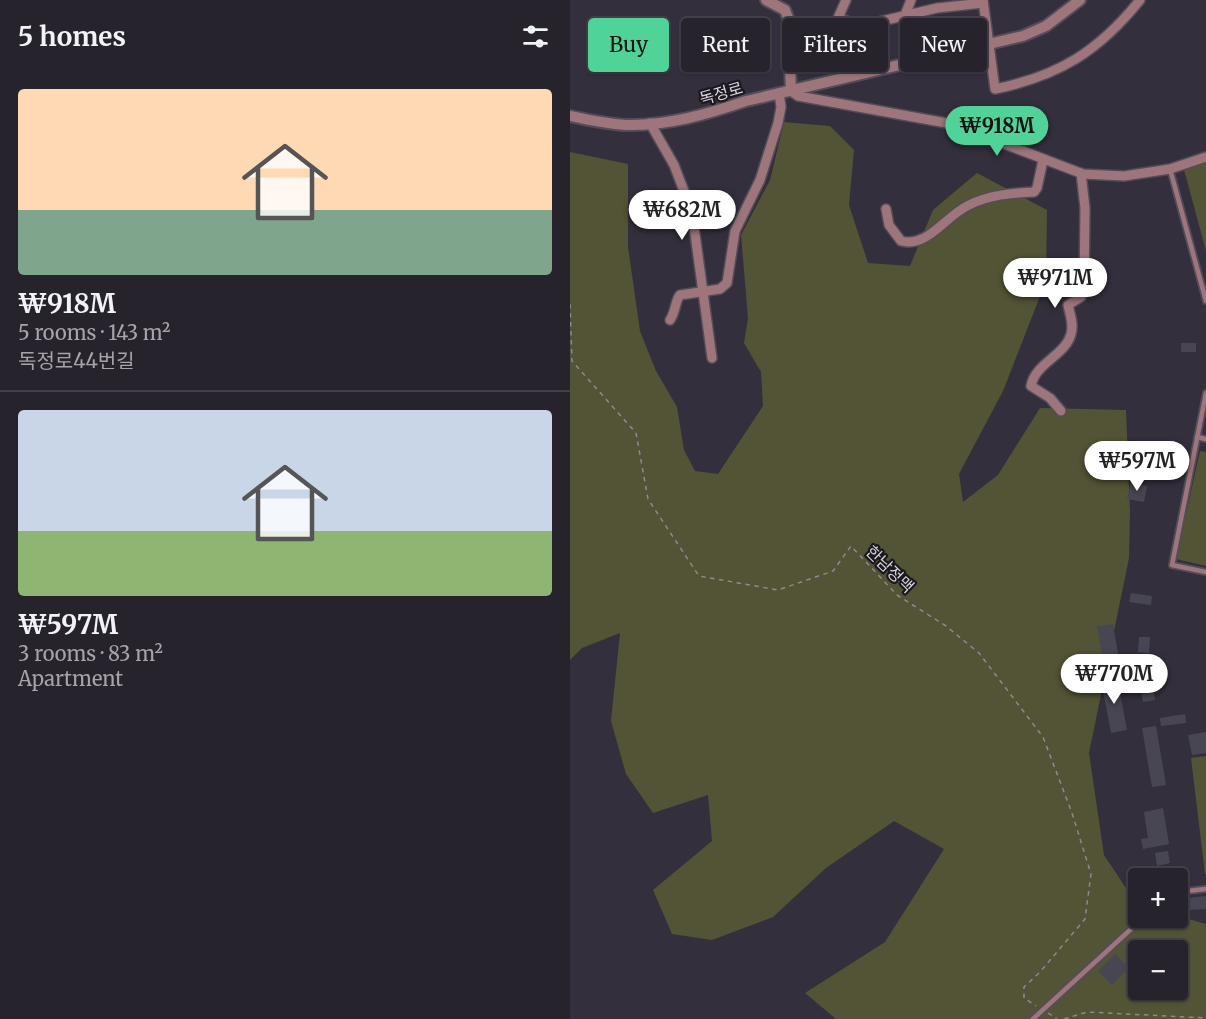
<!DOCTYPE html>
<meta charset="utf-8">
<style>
:root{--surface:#27232d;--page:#2f2b35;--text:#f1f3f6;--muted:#a4a4aa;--line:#434049;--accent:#4fd398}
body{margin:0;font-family:Merriweather,"Noto Sans KR",serif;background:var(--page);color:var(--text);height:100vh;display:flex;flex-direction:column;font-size:22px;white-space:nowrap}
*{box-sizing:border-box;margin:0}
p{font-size:20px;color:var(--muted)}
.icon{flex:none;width:33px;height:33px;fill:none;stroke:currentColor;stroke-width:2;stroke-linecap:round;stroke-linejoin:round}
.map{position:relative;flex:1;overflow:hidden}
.drawer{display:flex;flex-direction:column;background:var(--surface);width:570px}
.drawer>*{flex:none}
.banner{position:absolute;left:18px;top:18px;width:528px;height:54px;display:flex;gap:12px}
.fabs{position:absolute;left:558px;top:868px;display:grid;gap:12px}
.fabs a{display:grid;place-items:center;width:60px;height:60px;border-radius:6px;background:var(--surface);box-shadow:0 2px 4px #0004,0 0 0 2px var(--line);font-size:30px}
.price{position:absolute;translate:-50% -51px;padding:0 14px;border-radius:21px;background:#fff;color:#222;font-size:20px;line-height:39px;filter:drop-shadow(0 2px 3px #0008)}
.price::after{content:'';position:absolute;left:50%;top:36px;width:18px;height:14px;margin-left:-9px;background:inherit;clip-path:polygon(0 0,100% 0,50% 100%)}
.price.active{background:var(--accent);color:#111}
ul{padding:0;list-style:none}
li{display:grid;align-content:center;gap:12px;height:318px;padding:0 18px}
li+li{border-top:2px solid var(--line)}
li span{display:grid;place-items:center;height:186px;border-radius:6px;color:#555}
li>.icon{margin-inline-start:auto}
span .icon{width:108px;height:108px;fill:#fffc;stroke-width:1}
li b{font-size:26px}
h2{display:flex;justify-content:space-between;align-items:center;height:72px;padding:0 18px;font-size:26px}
.pill{padding:0 21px;border-radius:6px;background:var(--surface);box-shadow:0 2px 4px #0004,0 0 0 2px var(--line);font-size:21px;line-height:54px}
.pill.active{background:var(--accent);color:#111}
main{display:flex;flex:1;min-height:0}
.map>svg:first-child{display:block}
</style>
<main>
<section class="drawer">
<h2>5 homes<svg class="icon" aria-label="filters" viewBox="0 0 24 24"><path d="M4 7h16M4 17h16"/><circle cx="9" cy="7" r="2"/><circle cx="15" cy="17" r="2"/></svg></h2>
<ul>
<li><span style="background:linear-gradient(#ffd9b3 65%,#7fa58c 0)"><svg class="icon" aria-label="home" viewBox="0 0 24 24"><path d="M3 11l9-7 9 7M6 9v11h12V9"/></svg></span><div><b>₩918M</b><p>5 rooms · 143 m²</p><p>독정로44번길</p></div></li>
<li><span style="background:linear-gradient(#c9d6e8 65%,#8fb573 0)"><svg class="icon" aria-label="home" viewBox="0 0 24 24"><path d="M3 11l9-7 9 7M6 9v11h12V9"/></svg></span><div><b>₩597M</b><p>3 rooms · 83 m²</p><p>Apartment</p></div></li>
</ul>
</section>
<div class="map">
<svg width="636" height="1019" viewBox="0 0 636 1019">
<rect width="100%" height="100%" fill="#342f3c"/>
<!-- green -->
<g fill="#535435" fill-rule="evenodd">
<path d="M214,122l46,4 24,24 -5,55 19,58 42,3 23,-56 44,-37 70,37 -1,71 -43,110 -44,83 4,28 35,-27 42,-67 86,2 4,102 -1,46 -40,195 15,102 34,51v12h40v-2l28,8v95h-370l-31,-26 80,-51 59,-93 -50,-28 -68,47 -53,49 -61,23 -40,-6 -19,-44 59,-49 -4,-46 -55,18 -27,-39 -15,-53 9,-88 -38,15 -12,12v-508l58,12v83l12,84 16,40 21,36 7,43 11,21 23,3 45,-68 -2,-34 -17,-29 4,-25 -7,-83 29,-55zM568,951h40v39h-40z"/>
<path d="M636,154v97l-23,-85z"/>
<path d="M630,451l6,1v114l-30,-7z"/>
<path d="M636,756v118h-1l-14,-116z"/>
</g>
<!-- building -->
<g fill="#494654">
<rect x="611" y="343" width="15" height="9"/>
<path d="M561,482l16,4 -3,16 -17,-3z"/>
<path d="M561,593l21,3 -1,9 -22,-3z"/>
<path d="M543,624l6,35 -16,3 -6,-36z"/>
<path d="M569,637h11l-1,16 -11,-1z"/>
<path d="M547,677l10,53 -16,3 -10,-53z"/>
<path d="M582,678l3,22 -12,2 -4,-22z"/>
<path d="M615,714l1,9 -25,3 -1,-8z"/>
<path d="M586,726l10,59 -14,2 -10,-59z"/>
<path d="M636,732v21l-14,2 -4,-20z"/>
<path d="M593,808l6,36 -26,5 -2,-10 7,-1 -4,-26z"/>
<path d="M598,851l2,12 -13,3 -2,-13z"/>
<path d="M587,867l2,12h-7l-1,-11z"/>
<path d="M636,896v13l-16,1 -2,-12z"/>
<path d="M545,954l14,14 -17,17 -14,-14z"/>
</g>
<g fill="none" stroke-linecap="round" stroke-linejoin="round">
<!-- service casing -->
<g stroke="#524d59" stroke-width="8">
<g id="service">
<path d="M600,169l36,132"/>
<path d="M636,393l-34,172 34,7"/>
<path d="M627,437l9,2"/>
<path d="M608,892l28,-3"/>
<path d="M463,1019l110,-101"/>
</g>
</g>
<!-- minor casing -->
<g stroke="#524d59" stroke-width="12">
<g id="minor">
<path d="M276,0l-8,18 23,8 76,-18 46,-5"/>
<path d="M413,0l12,89c64,-13 104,-38 145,-89"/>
<path d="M335,15l6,-15"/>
<path d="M221,91l7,5 154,28 131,50 41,2 46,-7 36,-12"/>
<path d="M80,123l24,42 18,47 20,146"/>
<path d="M316,209l3,16 12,16c27,7 44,-25 68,-36 20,-10 42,-12 65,-13l3,-4 6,-28"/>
<path d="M100,320c6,-9 5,-19 10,-25l40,-6 7,-6 8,-52 25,-51 18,-57 3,-16 -2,-14"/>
<path d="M491,411l-11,-13 -19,-12c4,-23 35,-31 40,-52 3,-10 -1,-19 -3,-29l13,-8 3,-8 1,-81 -4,-35"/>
</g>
</g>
<!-- tertiary casing -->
<g stroke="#524d59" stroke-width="14">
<g id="tertiary">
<path d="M196,0l19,10 3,8 3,73"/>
<path d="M0,116c18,4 38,8 56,9 41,1 82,-11 120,-24l277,-65 23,-10 34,-26"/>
</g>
</g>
<!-- path -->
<g stroke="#8d8994" stroke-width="1.5" stroke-dasharray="4.5 4.5" stroke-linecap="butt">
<path d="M0,304l2,57 64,72 12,66 51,77 79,14 55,-19 18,-25 46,49 49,31 33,27 64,84 29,76 19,61 -6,45 -45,53 -16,15v11l12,8"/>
<path d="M478,1013l9,6"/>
<path d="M494,1019l23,-7 119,6"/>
</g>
<!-- service -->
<use href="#service" stroke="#9f757c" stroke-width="4.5"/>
<!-- minor -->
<use href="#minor" stroke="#9f757c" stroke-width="9"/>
<!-- tertiary -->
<use href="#tertiary" stroke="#9f757c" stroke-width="10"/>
</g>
<g text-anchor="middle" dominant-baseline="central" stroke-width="4.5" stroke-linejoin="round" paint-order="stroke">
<!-- street labels -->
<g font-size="16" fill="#d9d6df" stroke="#1b181e">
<text transform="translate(151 93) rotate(-16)">독정로</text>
<text transform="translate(320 569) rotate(44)">한남정맥</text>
</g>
</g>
</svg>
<div class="fabs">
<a>+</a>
<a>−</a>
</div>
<b class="price active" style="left:427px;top:157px">₩918M</b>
<b class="price" style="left:112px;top:241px">₩682M</b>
<b class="price" style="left:485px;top:309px">₩971M</b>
<b class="price" style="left:567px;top:492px">₩597M</b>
<b class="price" style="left:544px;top:705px">₩770M</b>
<div class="banner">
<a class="pill active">Buy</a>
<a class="pill">Rent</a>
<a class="pill">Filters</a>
<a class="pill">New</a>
</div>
</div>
</main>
